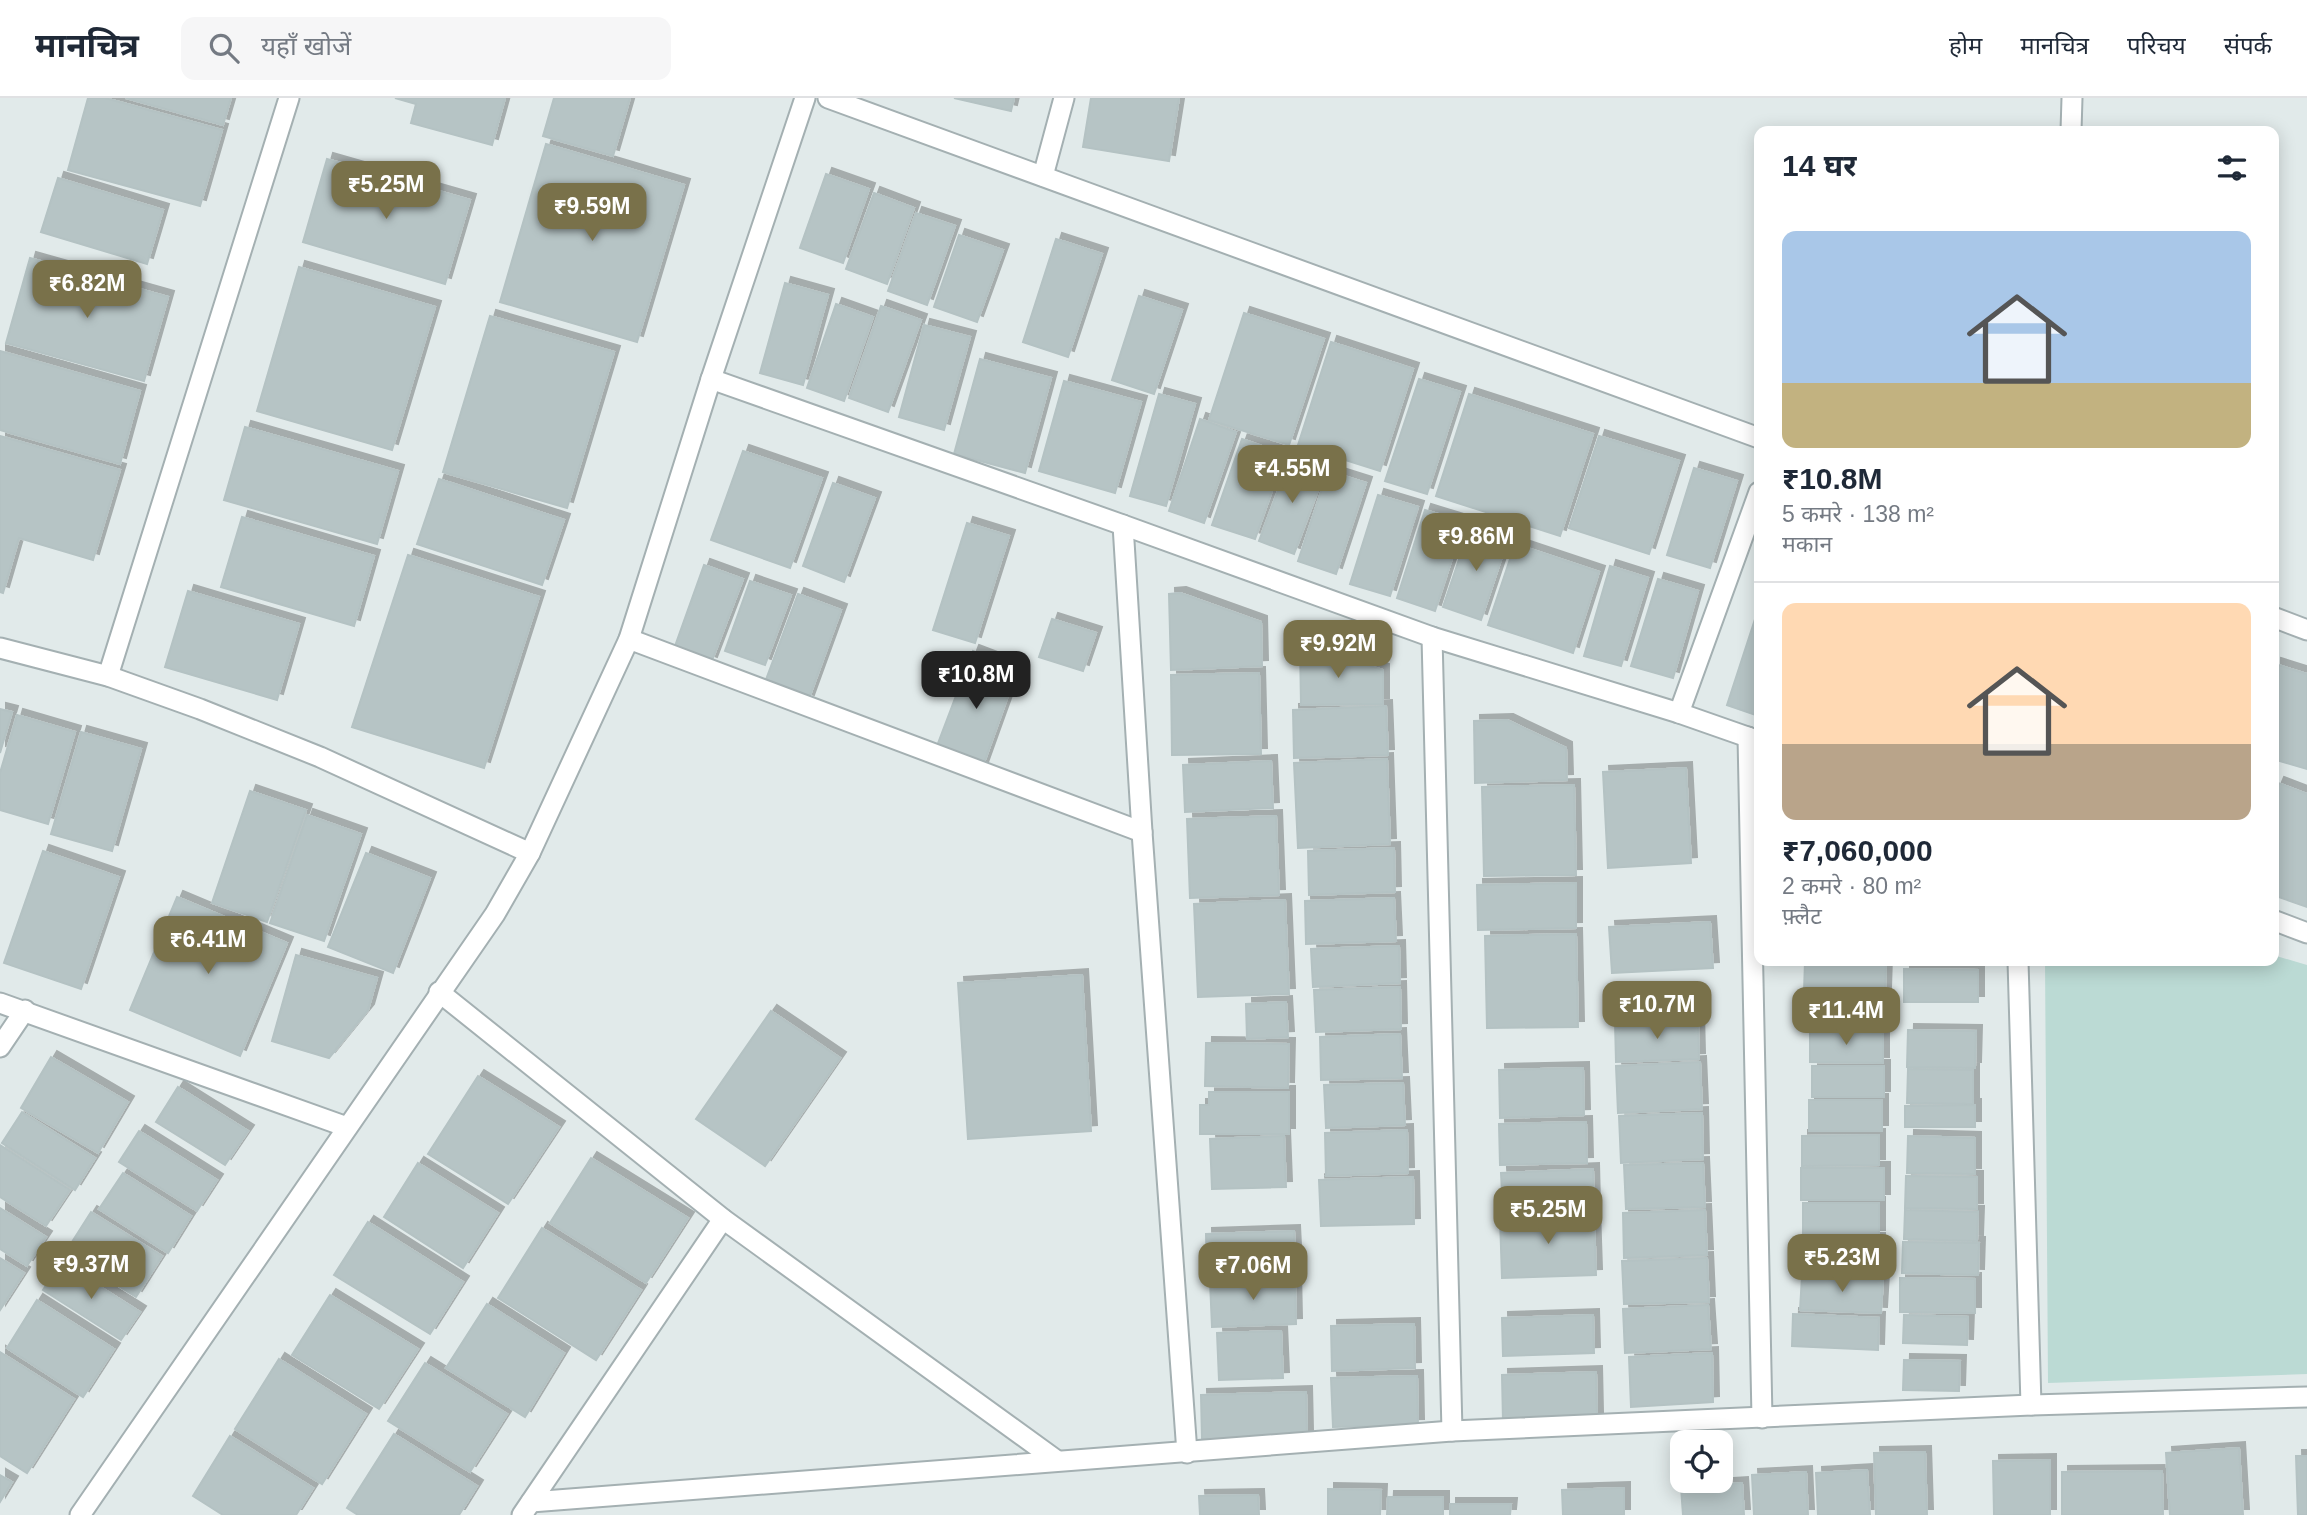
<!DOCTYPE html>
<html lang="hi">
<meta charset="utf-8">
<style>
:root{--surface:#fff;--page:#f6f6f7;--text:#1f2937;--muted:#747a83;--line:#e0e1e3;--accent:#79714a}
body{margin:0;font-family:Arial,"Noto Sans Devanagari",sans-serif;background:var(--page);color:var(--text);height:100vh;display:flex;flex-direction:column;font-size:26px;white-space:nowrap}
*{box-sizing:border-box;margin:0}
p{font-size:23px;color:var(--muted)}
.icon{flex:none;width:38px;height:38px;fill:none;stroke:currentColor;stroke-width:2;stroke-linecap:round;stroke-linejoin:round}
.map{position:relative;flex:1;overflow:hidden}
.panel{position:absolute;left:1754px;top:28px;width:525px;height:840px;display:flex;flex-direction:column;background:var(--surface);border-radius:14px;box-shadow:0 4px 18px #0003}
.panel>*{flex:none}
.fabs{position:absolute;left:1670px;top:1332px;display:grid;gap:14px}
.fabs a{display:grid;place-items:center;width:63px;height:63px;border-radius:14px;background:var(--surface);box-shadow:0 4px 18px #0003;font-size:35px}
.price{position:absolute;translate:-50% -60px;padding:0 16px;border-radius:14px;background:var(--accent);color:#fff;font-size:23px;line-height:46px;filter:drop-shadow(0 2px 4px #0008)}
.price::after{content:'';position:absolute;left:50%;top:42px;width:21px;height:16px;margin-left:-10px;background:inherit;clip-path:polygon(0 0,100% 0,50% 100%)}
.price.active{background:#222;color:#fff}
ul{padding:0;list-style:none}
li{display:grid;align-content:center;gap:14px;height:371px;padding:0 28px}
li+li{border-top:2px solid var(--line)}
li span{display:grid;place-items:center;height:217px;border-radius:14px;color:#555}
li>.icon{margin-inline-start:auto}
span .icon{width:126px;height:126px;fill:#fffc;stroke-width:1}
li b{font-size:30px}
h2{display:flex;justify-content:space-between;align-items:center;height:84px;padding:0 28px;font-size:30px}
header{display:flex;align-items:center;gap:42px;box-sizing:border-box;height:98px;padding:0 35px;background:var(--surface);border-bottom:2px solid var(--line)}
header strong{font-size:33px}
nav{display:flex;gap:38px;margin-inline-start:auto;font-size:24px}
.search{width:490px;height:63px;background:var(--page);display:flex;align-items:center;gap:18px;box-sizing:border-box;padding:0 24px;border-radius:14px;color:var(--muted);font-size:26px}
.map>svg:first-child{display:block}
</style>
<header>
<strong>मानचित्र</strong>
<div class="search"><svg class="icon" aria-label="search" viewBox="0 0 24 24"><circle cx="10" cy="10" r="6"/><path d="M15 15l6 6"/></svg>यहाँ खोजें</div>
<nav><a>होम</a><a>मानचित्र</a><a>परिचय</a><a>संपर्क</a></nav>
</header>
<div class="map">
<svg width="2307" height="1417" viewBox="0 0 2307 1417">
<defs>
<filter id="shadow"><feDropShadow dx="6" dy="-6" stdDeviation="0" flood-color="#0004"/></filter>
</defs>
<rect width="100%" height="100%" fill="#e1eaea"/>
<!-- green -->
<path fill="#bbdad4" d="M2273,857l34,10v409l-259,9 -3,-422h228z"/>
<!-- building -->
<g fill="#b6c4c5" stroke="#b4c2c3" stroke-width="2" filter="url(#shadow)">
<path d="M88,0h17l117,32 -22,76 -132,-36z"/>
<path d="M126,0h105l-8,27z"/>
<path d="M395,0h110l-13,47 -81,-22 5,-19z"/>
<path d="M554,0h76l-17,58 -70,-20z"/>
<path d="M954,0h60l-3,13z"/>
<path d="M1091,0h88l-10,63 -86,-14z"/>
<path d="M546,46l138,41 -47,157 -137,-40z"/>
<path d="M327,61l143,41 -25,84 -142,-42z"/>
<path d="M826,76l43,15 -26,74 -43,-15z"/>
<path d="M58,80l105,32 -16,54 -106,-32z"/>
<path d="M874,95l40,15 -27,76 -41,-15z"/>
<path d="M916,115l39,13 -28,79 -39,-14z"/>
<path d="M959,137l44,15 -26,72 -43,-15z"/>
<path d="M1056,141l46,15 -34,103 -45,-15z"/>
<path d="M30,160l138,39 -24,84 -138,-38z"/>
<path d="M299,169l136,40 -43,143 -135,-39z"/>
<path d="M785,185l43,12 -25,90 -43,-12z"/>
<path d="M1139,198l43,14 -28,84 -42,-14z"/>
<path d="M836,206l37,13 -29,84 -37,-13z"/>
<path d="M881,208l40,14 -33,92 -39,-14z"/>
<path d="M1244,215l80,26 -35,106 -80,-25z"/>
<path d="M490,218l124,36 -47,156 -124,-36z"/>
<path d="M924,227l46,12 -26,93 -45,-13z"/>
<path d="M1331,244l82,27 -33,102 -82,-26z"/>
<path d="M0,253l140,40 -20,73 -120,-34z"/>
<path d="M980,261l71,19 -26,95 -71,-19z"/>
<path d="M1419,281l41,13 -33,102 -42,-13z"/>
<path d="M1064,283l77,21 -26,91 -76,-22z"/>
<path d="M1159,296l36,10 -29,102 -36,-10z"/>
<path d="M1469,296l124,40 -33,102 -124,-40z"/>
<path d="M1200,321l36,13 -32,91 -35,-12z"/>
<path d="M245,329l153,44 -21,73 -153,-44z"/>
<path d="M0,338l120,34 -27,90 -74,-22 -16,55 -3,-1z"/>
<path d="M1599,338l80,25 -30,93 -80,-26z"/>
<path d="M1242,341l43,15 -30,85 -43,-14z"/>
<path d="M743,353l79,27 -32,90 -79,-28z"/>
<path d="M1291,358l35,13 -32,85 -35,-13z"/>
<path d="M1694,370l43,13 -27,87 -43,-13z"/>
<path d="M1328,373l38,12 -30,91 -38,-13z"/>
<path d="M439,381l125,41 -22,65 -125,-41z"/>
<path d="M833,385l42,15 -31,84 -41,-16z"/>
<path d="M1378,397l40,12 -28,89 -40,-12z"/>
<path d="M1425,412l39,12 -29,89 -38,-13z"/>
<path d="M242,419l132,39 -20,70 -133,-39z"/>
<path d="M967,425l42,13 -34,107 -42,-13z"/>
<path d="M1470,429l38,12 -27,81 -38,-13z"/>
<path d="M1515,446l84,28 -26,81 -85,-28z"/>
<path d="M408,457l131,42 -55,171 -132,-41z"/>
<path d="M704,467l39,14 -32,84 -37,-14z"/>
<path d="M1610,468l38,12 -27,88 -37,-10z"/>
<path d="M1658,481l40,12 -25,87 -42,-12z"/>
<path d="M750,483l41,14 -26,70 -40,-14z"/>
<path d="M188,493l111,33 -22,76 -112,-33z"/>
<path d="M1180,495l81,29 1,44 -91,4 -2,-76z"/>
<path d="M798,496l43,16 -33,91 -44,-16z"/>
<path d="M1758,512h1v106l-32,-11z"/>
<path d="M1052,521l44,14 -13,38 -44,-14z"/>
<path d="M1300,547l83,25v34l-82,1z"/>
<path d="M973,553l45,17 -37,103 -47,-17z"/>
<path d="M2275,566l32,10v95l-34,-10z"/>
<path d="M1259,575l2,81 -89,1 -1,-80z"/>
<path d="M1386,608l2,49 -94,3 -1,-48z"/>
<path d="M0,611l12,3 -12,41z"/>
<path d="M17,617l58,17 -27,92 -48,-14v-37z"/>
<path d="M1507,622l59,28 1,32 -92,3 -1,-62z"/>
<path d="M81,634l60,17 -29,102 -61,-17z"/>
<path d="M1387,661l3,85 -92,4 -4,-85z"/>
<path d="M1271,663l2,47 -88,4 -2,-47z"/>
<path d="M1686,670l5,95 -83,5 -5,-96z"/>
<path d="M2278,685l29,11v113l-34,-12v-100z"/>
<path d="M1574,687l2,90 -92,1 -2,-89z"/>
<path d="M250,693l56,19 -39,112 -55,-19z"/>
<path d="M307,717l54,19 -37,107 -54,-18z"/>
<path d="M1276,718l3,79 -89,3 -3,-79z"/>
<path d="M1394,750l1,44 -86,3 -1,-44z"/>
<path d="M43,753l76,26 -38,112 -77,-26z"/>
<path d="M366,755l64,25 -37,95 -65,-26z"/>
<path d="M1576,785v45l-98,2 -1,-45z"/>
<path d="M177,799l110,46 -47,113 -110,-46z"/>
<path d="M1394,800l2,43 -90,3 -1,-43z"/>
<path d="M1285,802l4,94 -91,3 -4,-93z"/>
<path d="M1710,824l3,46 -101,5 -3,-46z"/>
<path d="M1576,836l2,93 -91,1 -2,-92z"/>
<path d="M1399,848l1,37 -87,4 -2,-38z"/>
<path d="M296,857l81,23 -9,32 -39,48 -57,-17z"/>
<path d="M1805,863l81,2 -1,31 -81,-2z"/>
<rect x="1902" y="863" width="78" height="2"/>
<path d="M1904,871l74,1v32h-74z"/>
<path d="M1082,877l9,156 -123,8 -10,-156z"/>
<path d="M1400,889l1,42 -85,3 -2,-42z"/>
<path d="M1804,897l81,1 -1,34 -81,-2z"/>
<path d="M1286,904l2,35 -41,2 -1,-35z"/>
<path d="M771,913l69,47 -75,108 -69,-47z"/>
<path d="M1698,921l1,40 -83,3 -1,-40z"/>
<path d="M1908,932l68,1 -1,37 -68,-1z"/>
<path d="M1810,933l73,1v31l-73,-1z"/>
<path d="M1400,936l2,44 -81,2 -1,-43z"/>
<path d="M1206,945l83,1 -1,44 -83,-2z"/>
<path d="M51,959l77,45 -30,51 -77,-45z"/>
<path d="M1700,964l2,47 -84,4 -2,-47z"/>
<rect x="1812" y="968" width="72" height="31"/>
<path d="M1583,970l1,47 -84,3 -1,-48z"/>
<path d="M1908,971l65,1v34l-66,-1z"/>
<path d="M478,978l81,51 -51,77 -80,-50z"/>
<path d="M1403,985l2,42 -79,3 -2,-43z"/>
<path d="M178,989l70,44 -23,34 -69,-43z"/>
<path d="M1209,994h80v42h-89v-29h9z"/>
<rect x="1809" y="1002" width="73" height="31"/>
<path d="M1975,1007v22h-70v-21z"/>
<path d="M22,1014l73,46 -20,32 -73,-47z"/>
<path d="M1702,1015l1,46 -82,4 -2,-47z"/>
<path d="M1586,1024l1,41 -87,2 -1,-41z"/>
<path d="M1407,1032l1,43 -82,3 -1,-43z"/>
<path d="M139,1033l78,49 -20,31 -78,-49z"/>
<path d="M1879,1037v30l-77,1v-30z"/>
<path d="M1284,1038l2,51 -74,2 -2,-50z"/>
<path d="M1908,1038l67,2v36l-68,-1z"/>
<path d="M0,1047l70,45 -24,36 -46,-29z"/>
<path d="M591,1060l97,60 -42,65 -96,-60z"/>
<path d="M418,1065l80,50 -35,55 -79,-51z"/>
<path d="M1703,1065l2,44 -79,2 -2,-44z"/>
<rect x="1801" y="1070" width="83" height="32"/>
<path d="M1593,1071l1,41 -91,3 -2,-40z"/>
<path d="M123,1075l68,43 -23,37 -69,-44z"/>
<path d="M1906,1078l71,1v32l-72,-1z"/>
<path d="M1413,1079l1,47 -93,2 -2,-46z"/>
<rect x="1803" y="1105" width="76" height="33"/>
<path d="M0,1110l46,29 -19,29 -27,-17z"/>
<path d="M1705,1112l2,45 -83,3 -1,-45z"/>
<path d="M1905,1112l73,2 -1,29 -73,-2z"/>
<path d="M91,1114l71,44 -26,41 -71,-44z"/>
<path d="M1594,1117l2,60 -94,3 -2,-60z"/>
<path d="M368,1124l95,60 -33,52 -96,-59z"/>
<path d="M542,1130l99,62 -45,70 -98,-62z"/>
<path d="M1294,1133l2,42 -89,2 -1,-41z"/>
<rect x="1805" y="1141" width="74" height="36"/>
<path d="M1903,1144l76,1 -1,32 -76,-2z"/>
<path d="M0,1160l24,15 -24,37z"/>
<path d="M1707,1160l2,44 -85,2 -2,-43z"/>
<path d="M61,1164l79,50 -19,28 -78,-50z"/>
<path d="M1802,1178l81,3 -2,34 -81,-3z"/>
<path d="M1295,1180l1,46 -84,3 -2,-46z"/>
<path d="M1900,1180l75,1v34l-75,-1z"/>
<path d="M330,1197l88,54 -39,60 -87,-54z"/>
<path d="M37,1202l77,49 -31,48 -76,-49z"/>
<path d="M487,1206l77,49 -39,64 -79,-49z"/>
<path d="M1708,1207l3,44 -86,4 -2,-44z"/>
<path d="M1793,1216l86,4 -1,32 -86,-4z"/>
<path d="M1593,1217l1,38 -91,3 -1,-38z"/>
<path d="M1904,1217l64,2 -1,28 -64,-2z"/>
<path d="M1414,1226l1,44 -83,3 -1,-45z"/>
<path d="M1281,1233l2,47 -64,2 -2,-47z"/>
<path d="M0,1254l74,47 -47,74 -27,-17z"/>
<path d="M1712,1255l1,49 -82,5 -2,-50z"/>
<path d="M279,1261l87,55 -44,70 -87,-55z"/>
<path d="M1904,1262l56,1 -1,30 -56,-1z"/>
<path d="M425,1265l82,51 -37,58 -82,-51z"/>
<path d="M1596,1274l1,46 -94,3 -1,-46z"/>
<path d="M1417,1278l1,49 -85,2 -2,-49z"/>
<path d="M1306,1294l1,44 -105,3 -1,-44z"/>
<path d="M394,1336l83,52 -18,29h-101l-11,-7z"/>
<path d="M230,1338l83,52 -17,27h-73l-30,-19z"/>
<path d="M2239,1350l4,67h-73l-4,-62z"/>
<path d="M1925,1354l2,63h-51l-2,-62z"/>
<path d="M2296,1358h11v59h-9z"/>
<path d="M2050,1362v55h-56l-1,-54z"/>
<path d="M1867,1372l3,45h-52l-2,-42z"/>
<path d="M2162,1373l1,44h-101v-43z"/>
<path d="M1806,1374l2,43h-54l-2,-40z"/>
<path d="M0,1377l12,7 -12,20z"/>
<path d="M1742,1385l2,32h-61l-2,-28z"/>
<path d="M1624,1390v27h-61l-1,-25z"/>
<path d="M1328,1391l53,1 -1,25h-52z"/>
<path d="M1258,1397l1,20h-59l-1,-19z"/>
<path d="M1388,1399h55v18h-56z"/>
<path d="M1450,1406h61l-1,11h-60z"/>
</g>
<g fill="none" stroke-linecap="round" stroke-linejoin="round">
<!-- service casing -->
<g stroke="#a4b0b2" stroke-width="23">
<path id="service" d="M1043,78l21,-78"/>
</g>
<!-- minor casing -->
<g stroke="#a4b0b2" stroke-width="23">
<g id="minor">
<path d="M828,0l931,340"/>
<path d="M2071,33l1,-33"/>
<path d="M711,281l412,146 309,112 247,76 80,28"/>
<path d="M1123,427l19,307 45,621"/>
<path d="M2273,519l34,13"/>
<path d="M1432,539l20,794"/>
<path d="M629,541l513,193"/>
<path d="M0,550l108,28 92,33 120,48 210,96"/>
<path d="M108,578l181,-578"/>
<path d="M1679,615l80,-221"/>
<path d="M1748,639l14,681"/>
<path d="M2273,822l34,13"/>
<path d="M2018,863l13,444"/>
<path d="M439,894l284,227 333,241"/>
<path d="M0,905l347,124"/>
<path d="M0,949l25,-37"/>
<path d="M531,1404l921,-71 579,-26 276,-8"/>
<path d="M80,1417l415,-601 35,-61 99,-214 82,-260 94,-281"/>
<path d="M522,1417l201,-296"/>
</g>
</g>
<!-- service -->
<use href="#service" stroke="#fff" stroke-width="19"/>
<!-- minor -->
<use href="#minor" stroke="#fff" stroke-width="19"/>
</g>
</svg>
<div class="fabs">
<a><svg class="icon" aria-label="locate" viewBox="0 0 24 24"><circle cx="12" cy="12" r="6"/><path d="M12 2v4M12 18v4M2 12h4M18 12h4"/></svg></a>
</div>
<b class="price" style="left:386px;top:123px">₹5.25M</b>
<b class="price" style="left:592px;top:145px">₹9.59M</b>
<b class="price" style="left:87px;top:222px">₹6.82M</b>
<b class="price" style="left:1292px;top:407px">₹4.55M</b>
<b class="price" style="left:1476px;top:475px">₹9.86M</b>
<b class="price" style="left:1338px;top:582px">₹9.92M</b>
<b class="price active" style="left:976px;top:613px">₹10.8M</b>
<b class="price" style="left:208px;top:878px">₹6.41M</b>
<b class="price" style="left:1657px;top:943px">₹10.7M</b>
<b class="price" style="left:1846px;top:949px">₹11.4M</b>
<b class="price" style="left:1548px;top:1148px">₹5.25M</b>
<b class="price" style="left:1842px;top:1196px">₹5.23M</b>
<b class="price" style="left:91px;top:1203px">₹9.37M</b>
<b class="price" style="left:1253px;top:1204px">₹7.06M</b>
<section class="panel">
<h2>14 घर<svg class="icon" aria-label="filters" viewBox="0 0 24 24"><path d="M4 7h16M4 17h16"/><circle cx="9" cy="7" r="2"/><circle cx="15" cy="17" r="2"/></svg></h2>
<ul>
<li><span style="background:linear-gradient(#a9c7e8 70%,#c2b280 0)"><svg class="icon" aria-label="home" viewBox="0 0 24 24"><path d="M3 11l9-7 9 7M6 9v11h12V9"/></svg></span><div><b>₹10.8M</b><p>5 कमरे · 138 m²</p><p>मकान</p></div></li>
<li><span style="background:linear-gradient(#ffd9b3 65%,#b9a48a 0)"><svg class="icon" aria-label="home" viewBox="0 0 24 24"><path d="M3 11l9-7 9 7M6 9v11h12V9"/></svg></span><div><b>₹7,060,000</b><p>2 कमरे · 80 m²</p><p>फ़्लैट</p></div></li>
</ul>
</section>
</div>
